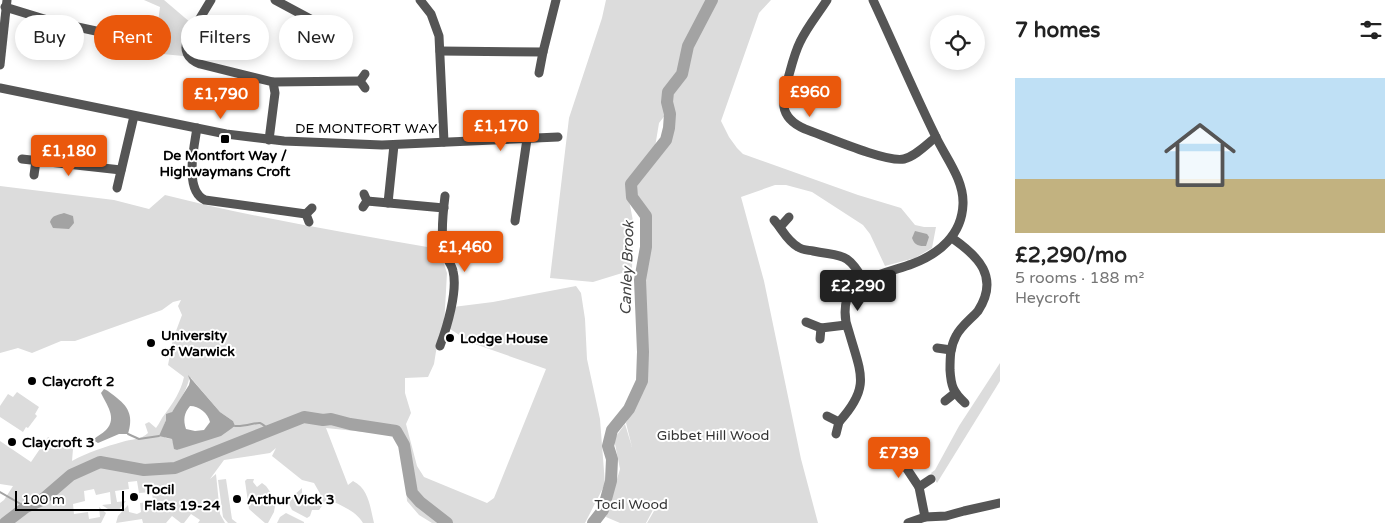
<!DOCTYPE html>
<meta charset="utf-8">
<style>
:root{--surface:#fff;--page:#f6f6f6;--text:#222;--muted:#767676;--accent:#ea580c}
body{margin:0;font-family:"Varela Round",sans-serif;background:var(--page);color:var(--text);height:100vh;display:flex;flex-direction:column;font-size:19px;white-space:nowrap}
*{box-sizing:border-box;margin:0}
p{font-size:16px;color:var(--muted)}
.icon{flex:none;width:28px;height:28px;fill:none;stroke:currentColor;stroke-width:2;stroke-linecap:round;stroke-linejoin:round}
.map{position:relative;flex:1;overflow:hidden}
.side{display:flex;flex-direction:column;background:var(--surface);width:400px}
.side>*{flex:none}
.banner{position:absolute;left:15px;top:15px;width:475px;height:45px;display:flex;gap:10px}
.tools{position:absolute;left:930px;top:15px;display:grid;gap:10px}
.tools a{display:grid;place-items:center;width:55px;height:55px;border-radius:50%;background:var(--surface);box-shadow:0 2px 12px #0003;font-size:25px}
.scale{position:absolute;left:15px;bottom:12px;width:109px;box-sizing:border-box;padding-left:5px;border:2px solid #000;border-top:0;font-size:14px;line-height:18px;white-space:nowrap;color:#000;-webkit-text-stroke:4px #fff;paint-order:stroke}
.price{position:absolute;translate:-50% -42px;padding:0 11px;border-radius:5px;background:var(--accent);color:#fff;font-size:16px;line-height:32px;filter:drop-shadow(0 1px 2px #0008)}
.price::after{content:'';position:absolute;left:50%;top:30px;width:15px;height:11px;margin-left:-8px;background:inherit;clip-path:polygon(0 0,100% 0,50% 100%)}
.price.selected{background:#222;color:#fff}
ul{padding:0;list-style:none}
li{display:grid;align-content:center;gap:10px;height:265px;padding:0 15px}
li span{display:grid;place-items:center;height:155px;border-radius:0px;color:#555}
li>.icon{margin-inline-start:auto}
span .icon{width:90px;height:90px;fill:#fffc;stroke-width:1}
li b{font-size:21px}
h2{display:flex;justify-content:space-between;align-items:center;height:60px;padding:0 15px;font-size:21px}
.tag{padding:0 18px;border-radius:22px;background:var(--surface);box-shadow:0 2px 12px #0003;font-size:18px;line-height:45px}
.tag.selected{background:var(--accent);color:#fff}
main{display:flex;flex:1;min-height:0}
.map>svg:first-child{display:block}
</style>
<main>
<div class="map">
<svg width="1000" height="523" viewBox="0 0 1000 523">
<rect width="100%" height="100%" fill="#fff"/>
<!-- green -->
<g fill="#dcdcdc" fill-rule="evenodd">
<path d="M144,0h20l27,23 -10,18 2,15 -31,-3 -2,-15 7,-8 3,-23z"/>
<path d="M606,0h165l-12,13 -38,108 8,16 8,11 6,6 115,41 43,13 14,17 9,2h12l-4,21 -17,10 -30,8 -15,-32 -7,-9 -51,-33 -26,-7h-11l-34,12 23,84 37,178 17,64h-171l7,-12v-3l-8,15h-26l-14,-6 14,-48 -6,-30 11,-15 7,23 -6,-24 11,-20 8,-22 1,-31 -3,-72 6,-29 1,-35 -15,-18 -2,-12c16,-19 49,-47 37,-75l-11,14 -4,24 -29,37 7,37 -1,49 -39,12 -43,-4 19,-160 33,-100z"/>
<path d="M0,186l114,14 35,9 16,-14c90,23 182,38 274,54l8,24 -3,53 -7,19 -3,19 -6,13 -23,1v15l6,20 -5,11 11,42 7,11 63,26 7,-5 52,-129 -74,-26 -22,-14 3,-22 40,-5 83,-16 5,7 4,26 2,40 13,60 5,65 -20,39h-153l-13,-8 -12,-14 -2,-24 -6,-29 -5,-13 -68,-7 22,57 5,-4c16,8 17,26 21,42h-11c-8,-13 -23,-18 -36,-24l-8,11h-7l-2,6 -3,2 -15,-8 -3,-6 4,-8 9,-8v6l6,6 9,-1 5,-2 -8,-14 -12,-3 -30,-24 4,-8 -6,5 -46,7 -14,19 6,-5 4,40 5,9h-27l2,-3 -9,-6 -7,9h-3l-9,-7 -6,7h-23l-1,-4 -26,4 2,-7 10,-11 1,7 8,2 4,-2 -1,-9 13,-2 -1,-9 -13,1 -2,-12 -9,1 1,7 -14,2 2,11 9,-1 -8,10 -7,-2h-3l-6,-4 9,-1 -1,-12 -14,3 -2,-6 -10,2 1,10 -12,3 1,10 14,-2 1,7 11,-2 -1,-10 7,6 -5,10h-101v-20l4,-3 9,-14 -13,-2v-43l31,21 17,-25 18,12 3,-3 4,3 -1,12c14,-8 35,-15 50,-19 9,-3 19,-2 26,-9l-3,-9 4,-2 7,6c4,-5 5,-10 9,-14 8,-11 16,-23 19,-37l-16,-12 5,-26 9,-24 -4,-9 3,-6 -8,2 -11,8 -87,31h-14l-29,12 -14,-5 -18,5zM189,378h2l29,34 13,9 1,6 -57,23 -3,-4 -2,-7 -6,-1 -5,-4 7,-20h2c6,-5 19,-28 19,-36z"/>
<path d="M1000,363v18l-63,102 -6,-10 4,-3 24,-44z"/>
<path d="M17,392l22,15 -4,7 2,2 -9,12 -2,-1 -3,5 -23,-15v-11l8,-12 5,3z"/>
<path d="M226,479l6,40 5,4h-9l-5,-6 -5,-37z"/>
<path d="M247,479h7l-1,3 4,5 5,-4 4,3 10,14 -2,12 -6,11h-3l-16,-14 -4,-28z"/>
<path d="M286,513l18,9v1h-27l3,-6z"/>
</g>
<!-- water -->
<g fill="#a3a3a3" fill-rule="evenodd">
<path d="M64,213l9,3 1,7 -5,6 -16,-1 -3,-6c2,-7 8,-7 14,-9z"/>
<path d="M915,231l12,3 2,3 -3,9c-7,0 -11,0 -14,-8z"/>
<path d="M188,375l32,37 13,9 2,5 -14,10 -44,14 -3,-1 -2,-10 -13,-3 7,-16v-6l6,-2 17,-27 1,-4zM190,406c9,0 18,7 20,16l-6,8 -9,1 -9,-2c-3,-9 -2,-16 4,-23z"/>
<path d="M104,389c5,2 9,6 13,9 13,10 16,20 11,36h-9l-21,9 -5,-3c4,-4 9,-6 13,-10 12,-12 0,-26 -5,-37z"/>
</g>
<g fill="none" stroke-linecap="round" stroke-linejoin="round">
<!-- stream -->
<g stroke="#a3a3a3" stroke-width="2">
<path d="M235,426c9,1 22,-4 25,-3 3,1 7,5 10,8"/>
<path d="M128,434l11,5 20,-3"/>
<path d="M0,492l26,15"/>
</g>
<!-- river -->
<g stroke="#a3a3a3" stroke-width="12">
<path d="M5,523l21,-16 16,-7 29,-25 29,-13 44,8 31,-2 129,-51 19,3 8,-1 19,5 46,7 8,14 8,48 8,9 27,21"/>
<path d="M593,523l10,-13 8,-29 1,-22 -4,-13 4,-16 17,-21 13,-28 1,-29 -3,-72 6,-33v-31l-14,-19 -1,-13 35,-44 3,-12 1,-14 -3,-12 1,-10 14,-18 6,-28 24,-46"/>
</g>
<!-- minor -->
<g stroke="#555" stroke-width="9">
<path d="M211,0l-23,38c-5,12 -1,21 12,26l73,18 2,11 -6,47"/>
<path d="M275,0l54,29"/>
<path d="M420,0l11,14 8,22 5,106"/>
<path d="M827,0c-9,14 -20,27 -27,42 -5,10 -8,22 -11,33 -7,24 -12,42 16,54 20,7 82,34 99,30 12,-3 23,-15 32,-22"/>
<path d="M5,7l49,15 84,18"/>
<path d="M310,37l8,-14"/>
<path d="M140,48l-2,-8 6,-5"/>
<path d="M440,51l103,1 13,-52"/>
<path d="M0,65l7,-65"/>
<path d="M539,73l4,-21"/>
<path d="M365,74l-5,7 5,7"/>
<path d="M273,82l87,-1"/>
<path d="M0,88l226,46 58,7 98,4 176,-8"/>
<path d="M197,128c-3,19 -13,63 8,72l101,14"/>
<path d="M22,159l99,11"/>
<path d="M34,175l2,-14"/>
<path d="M117,188l17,-72"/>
<path d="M367,201l77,7"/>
<path d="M388,203l6,-58"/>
<path d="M363,207l4,-6 -3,-7"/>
<path d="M774,220c8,9 13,21 24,27 4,3 10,3 15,4 29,6 34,0 51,30"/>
<path d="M515,221l12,-82"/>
<path d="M309,222l-3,-8 6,-6"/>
<path d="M780,227l9,-10"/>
<path d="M952,238c26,18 48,39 26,73 -7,8 -17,15 -22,25 -6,11 -6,22 -6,34 1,16 3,22 15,33"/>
<path d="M806,322l15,6 -1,11"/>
<path d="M821,328l25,-3"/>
<path d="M440,346c7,-19 18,-55 13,-75 -1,-6 -6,-11 -8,-17 -5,-15 -2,-42 0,-58"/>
<path d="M937,348l14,2"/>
<path d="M945,401l10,-8"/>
<path d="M827,416l12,6 -3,12"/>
<path d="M839,422c32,-35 22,-48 10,-90 -4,-10 -5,-23 -2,-34 7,-20 47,-27 65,-34 27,-10 50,-29 51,-60 1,-25 -18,-47 -28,-69 -22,-45 -41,-90 -62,-135"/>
<path d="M903,460l2,6 14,21"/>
<path d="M925,517l-6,-30 12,-8"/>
<path d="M908,523l17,-6 21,-1 18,-5 36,-8"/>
</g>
</g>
<!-- markers -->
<g fill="#000" stroke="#fff" stroke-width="2">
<rect x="220" y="134" width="10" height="10" rx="2.5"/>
<circle cx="450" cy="338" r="5"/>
<circle cx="151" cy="343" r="5"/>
<circle cx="32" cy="381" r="5"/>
<circle cx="12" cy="442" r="5"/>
<circle cx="134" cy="497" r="5"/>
<circle cx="237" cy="499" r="5"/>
</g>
<g text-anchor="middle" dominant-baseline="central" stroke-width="4" stroke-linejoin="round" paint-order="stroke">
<!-- street labels -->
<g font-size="14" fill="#000" stroke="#fff">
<text x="366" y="128">DE MONTFORT WAY</text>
</g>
<!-- poi labels -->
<g font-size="14" font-weight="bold" fill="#000" stroke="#fff" text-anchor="start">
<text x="225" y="155" text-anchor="middle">De Montfort Way /<tspan x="225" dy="16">Highwaymans Croft</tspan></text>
<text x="161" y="335">University<tspan x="161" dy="16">of Warwick</tspan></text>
<text x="460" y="338">Lodge House</text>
<text x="42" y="381">Claycroft 2</text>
<text x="22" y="442">Claycroft 3</text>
<text x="144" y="489">Tocil<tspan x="144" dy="16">Flats 19-24</tspan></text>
<text x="247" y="499">Arthur Vick 3</text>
</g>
<!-- park labels -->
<g font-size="14" fill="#333" stroke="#fff">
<text x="713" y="435">Gibbet Hill Wood</text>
<text x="631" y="504">Tocil Wood</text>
</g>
<!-- water labels -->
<g font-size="15" font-style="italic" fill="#444" stroke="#fff">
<text transform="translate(627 268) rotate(-88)">Canley Brook</text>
</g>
</g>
</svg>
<div class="tools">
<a><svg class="icon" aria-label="locate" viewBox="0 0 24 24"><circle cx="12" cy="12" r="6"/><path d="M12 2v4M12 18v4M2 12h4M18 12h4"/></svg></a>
</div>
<div class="scale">100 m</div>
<b class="price" style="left:810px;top:118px">£960</b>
<b class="price" style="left:221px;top:120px">£1,790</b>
<b class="price" style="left:501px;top:152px">£1,170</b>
<b class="price" style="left:69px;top:177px">£1,180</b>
<b class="price" style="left:465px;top:273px">£1,460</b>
<b class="price selected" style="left:858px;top:312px">£2,290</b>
<b class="price" style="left:899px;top:479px">£739</b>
<div class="banner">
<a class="tag">Buy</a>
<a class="tag selected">Rent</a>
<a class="tag">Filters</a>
<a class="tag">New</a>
</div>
</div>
<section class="side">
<h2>7 homes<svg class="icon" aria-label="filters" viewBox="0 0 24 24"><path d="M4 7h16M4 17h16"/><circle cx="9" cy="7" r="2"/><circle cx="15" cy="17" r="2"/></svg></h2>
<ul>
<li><span style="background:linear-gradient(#bfe0f5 65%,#c2b280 0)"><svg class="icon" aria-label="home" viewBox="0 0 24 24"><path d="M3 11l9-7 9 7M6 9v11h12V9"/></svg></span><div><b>£2,290/mo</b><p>5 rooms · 188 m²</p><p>Heycroft</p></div></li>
</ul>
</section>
</main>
